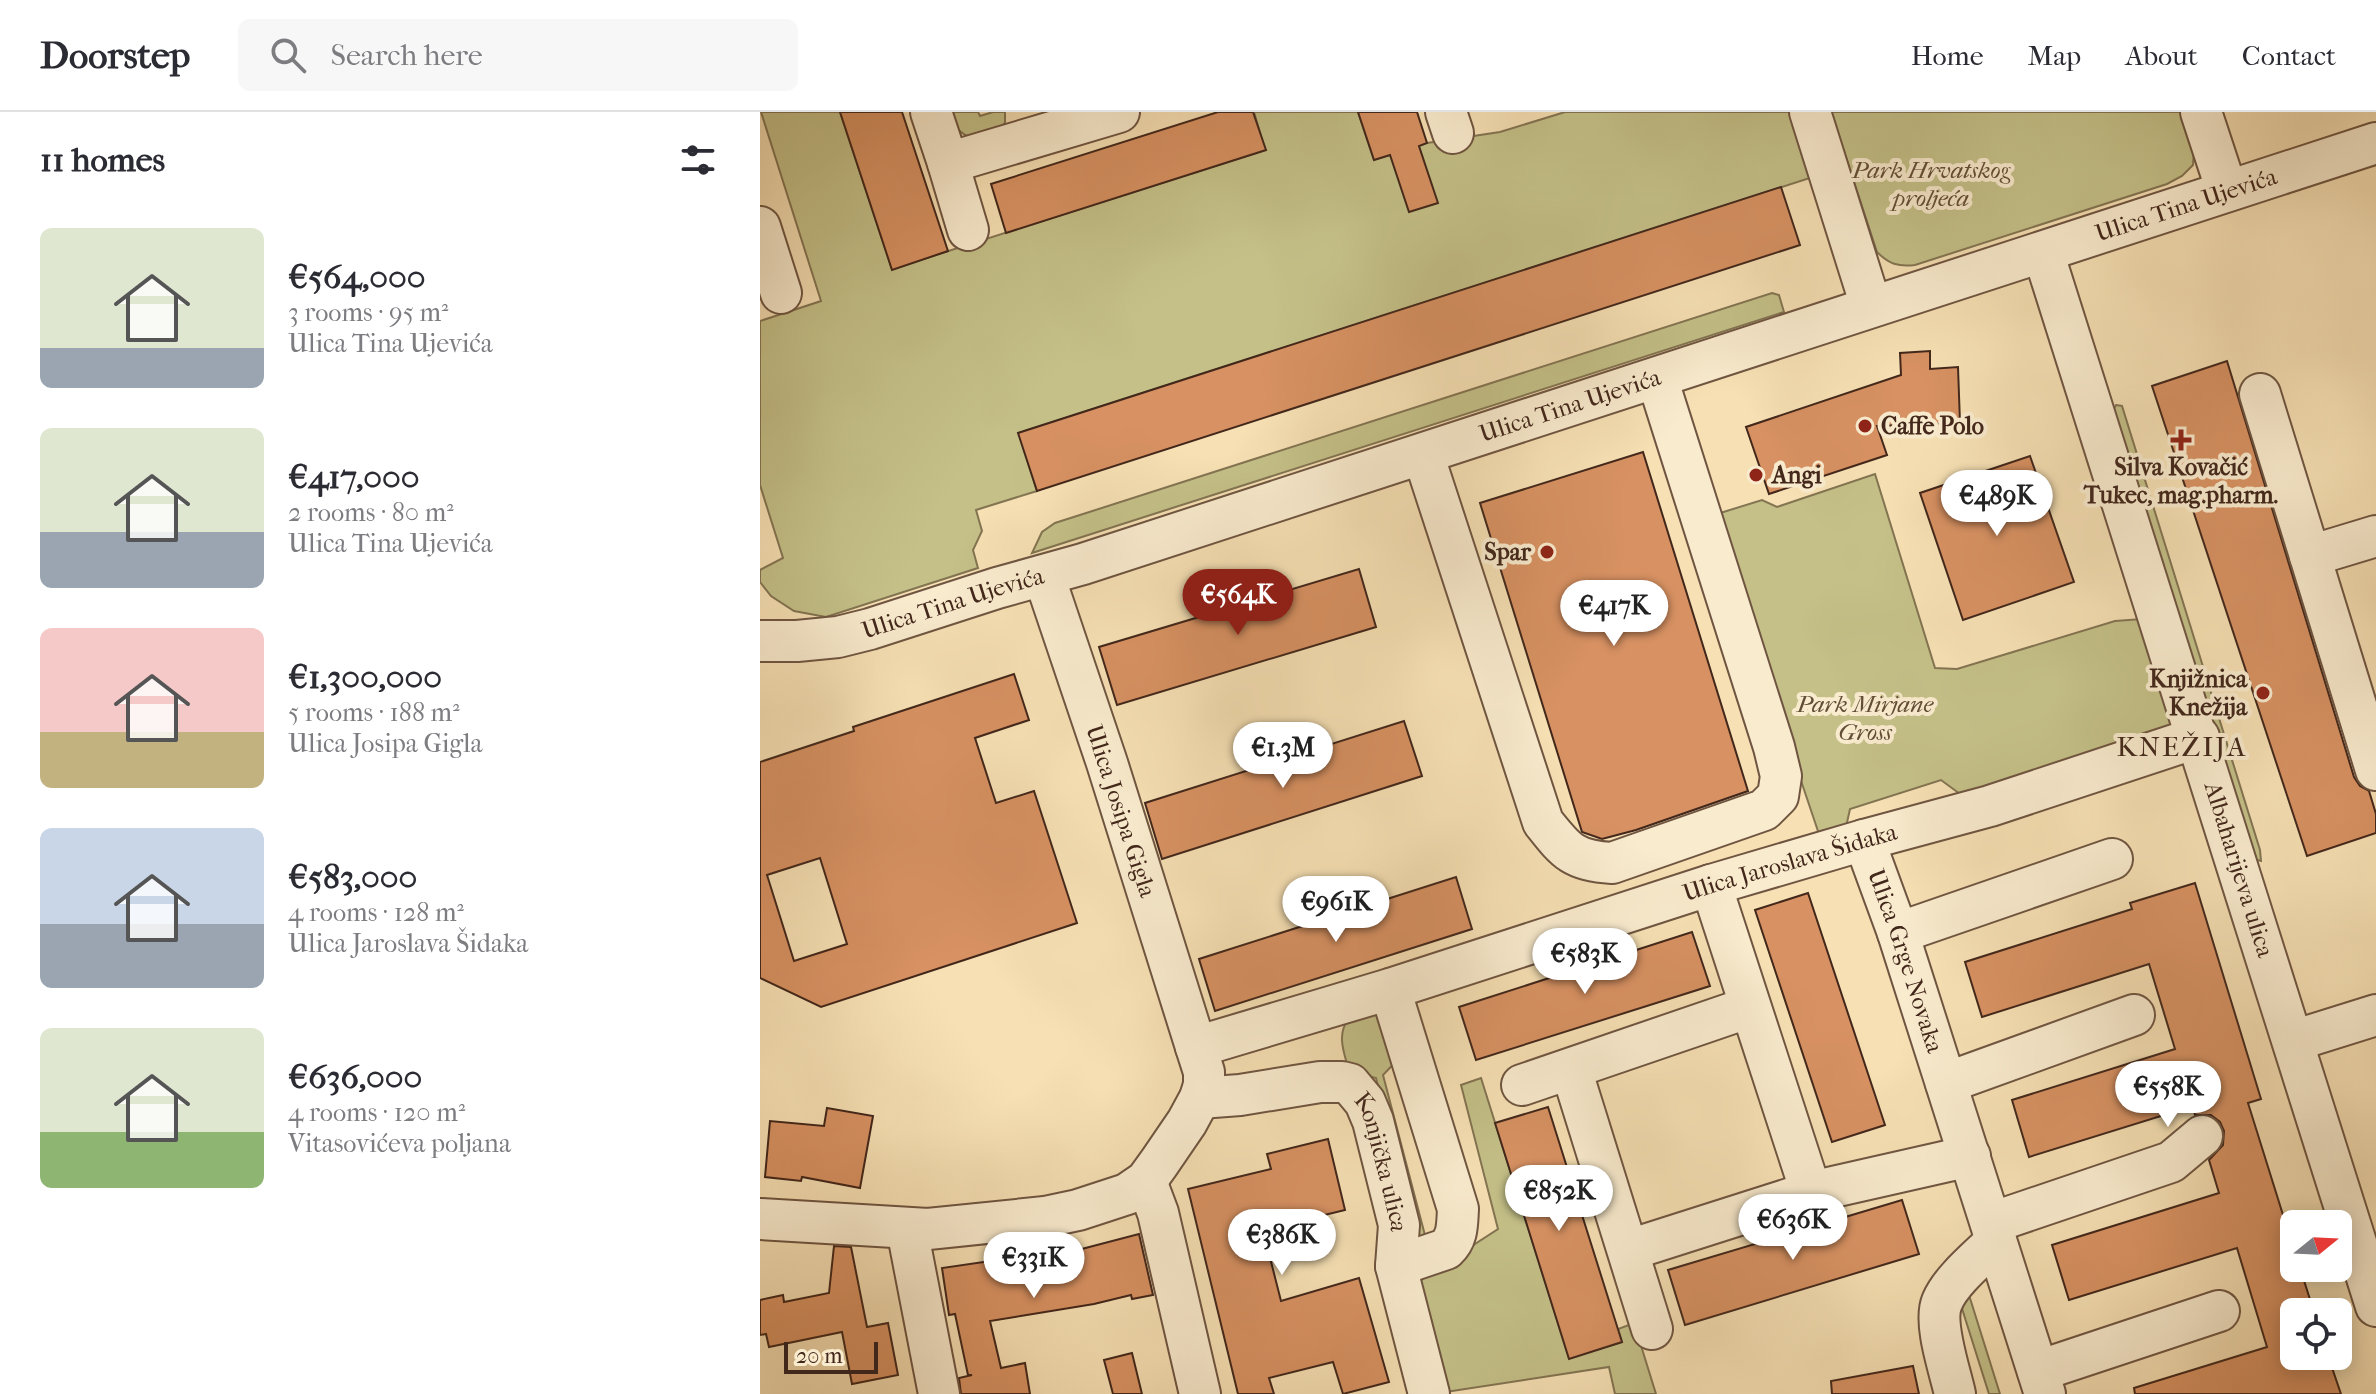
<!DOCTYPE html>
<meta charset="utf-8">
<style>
:root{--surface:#fff;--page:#f7f7f7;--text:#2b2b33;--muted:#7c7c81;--line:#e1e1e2;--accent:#8f2418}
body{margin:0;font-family:"IM FELL French Canon",serif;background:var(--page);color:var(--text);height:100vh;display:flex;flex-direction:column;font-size:30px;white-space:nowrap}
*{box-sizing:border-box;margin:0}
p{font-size:26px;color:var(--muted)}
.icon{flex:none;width:44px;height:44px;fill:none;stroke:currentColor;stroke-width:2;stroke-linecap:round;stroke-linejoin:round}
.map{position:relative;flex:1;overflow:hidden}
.side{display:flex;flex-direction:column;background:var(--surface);width:760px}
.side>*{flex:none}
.needle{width:52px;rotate:72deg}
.tools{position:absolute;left:1520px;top:1098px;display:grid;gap:16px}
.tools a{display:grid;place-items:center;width:72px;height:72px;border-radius:12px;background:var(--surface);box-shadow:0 4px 20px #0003;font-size:40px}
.scale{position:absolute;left:24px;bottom:20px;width:94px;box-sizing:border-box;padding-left:8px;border:4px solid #42271b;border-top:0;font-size:22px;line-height:28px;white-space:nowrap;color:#42271b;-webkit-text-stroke:6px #f9ebce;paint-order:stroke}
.price{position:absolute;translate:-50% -68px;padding:0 18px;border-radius:28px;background:#fff;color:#222;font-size:26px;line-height:52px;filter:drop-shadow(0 2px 4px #0008)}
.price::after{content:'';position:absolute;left:50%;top:48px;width:24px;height:18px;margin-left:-12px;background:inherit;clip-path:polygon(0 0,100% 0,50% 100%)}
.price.current{background:var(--accent);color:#fff}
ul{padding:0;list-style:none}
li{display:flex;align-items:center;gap:24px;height:200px;padding:0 40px}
li span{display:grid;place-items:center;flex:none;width:224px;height:160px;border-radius:12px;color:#555}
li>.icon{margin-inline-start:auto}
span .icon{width:96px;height:96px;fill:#fffc;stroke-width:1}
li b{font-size:34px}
h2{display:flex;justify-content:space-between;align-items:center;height:96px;padding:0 40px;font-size:34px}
header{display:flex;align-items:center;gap:48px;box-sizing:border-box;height:112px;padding:0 40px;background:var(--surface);border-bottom:2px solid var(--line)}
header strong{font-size:38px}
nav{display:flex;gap:44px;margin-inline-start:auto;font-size:28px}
.search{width:560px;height:72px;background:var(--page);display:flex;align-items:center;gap:20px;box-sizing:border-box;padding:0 28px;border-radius:12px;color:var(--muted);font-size:30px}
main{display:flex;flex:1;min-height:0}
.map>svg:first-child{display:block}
</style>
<header>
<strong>Doorstep</strong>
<div class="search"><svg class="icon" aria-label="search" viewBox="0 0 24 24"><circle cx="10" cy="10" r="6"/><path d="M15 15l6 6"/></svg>Search here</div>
<nav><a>Home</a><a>Map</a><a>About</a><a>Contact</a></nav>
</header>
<main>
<section class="side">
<h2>11 homes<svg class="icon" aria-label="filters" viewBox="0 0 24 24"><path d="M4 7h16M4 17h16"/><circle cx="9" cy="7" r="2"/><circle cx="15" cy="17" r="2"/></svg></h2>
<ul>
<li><span style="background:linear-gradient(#dfe7d0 75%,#9aa5b1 0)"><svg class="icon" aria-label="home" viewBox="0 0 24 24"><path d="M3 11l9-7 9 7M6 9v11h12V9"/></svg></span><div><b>€564,000</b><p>3 rooms · 95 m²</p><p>Ulica Tina Ujevića</p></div></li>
<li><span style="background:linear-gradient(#dfe7d0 65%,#9aa5b1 0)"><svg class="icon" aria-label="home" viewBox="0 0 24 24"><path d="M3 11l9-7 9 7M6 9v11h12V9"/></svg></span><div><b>€417,000</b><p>2 rooms · 80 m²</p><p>Ulica Tina Ujevića</p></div></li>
<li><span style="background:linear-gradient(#f6c9c9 65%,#c2b280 0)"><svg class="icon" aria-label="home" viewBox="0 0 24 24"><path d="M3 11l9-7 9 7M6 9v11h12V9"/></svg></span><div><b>€1,300,000</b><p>5 rooms · 188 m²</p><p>Ulica Josipa Gigla</p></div></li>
<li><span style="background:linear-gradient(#c9d6e8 60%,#9aa5b1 0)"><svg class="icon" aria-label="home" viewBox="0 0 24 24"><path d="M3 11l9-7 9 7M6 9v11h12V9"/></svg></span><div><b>€583,000</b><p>4 rooms · 128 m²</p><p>Ulica Jaroslava Šidaka</p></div></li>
<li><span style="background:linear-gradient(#dfe7d0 65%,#8fb573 0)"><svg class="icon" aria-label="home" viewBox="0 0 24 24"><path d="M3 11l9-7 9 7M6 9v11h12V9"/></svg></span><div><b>€636,000</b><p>4 rooms · 120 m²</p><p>Vitasovićeva poljana</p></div></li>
</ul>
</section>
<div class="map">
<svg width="1616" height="1282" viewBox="0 0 1616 1282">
<rect width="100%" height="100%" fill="#f6e0b4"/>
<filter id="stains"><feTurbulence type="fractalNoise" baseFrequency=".0025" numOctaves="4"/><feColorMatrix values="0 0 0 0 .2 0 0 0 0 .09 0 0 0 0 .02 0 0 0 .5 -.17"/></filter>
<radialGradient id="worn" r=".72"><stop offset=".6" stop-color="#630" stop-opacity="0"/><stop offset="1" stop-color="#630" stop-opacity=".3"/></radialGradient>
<!-- green -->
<g fill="#c4c088" stroke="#837452" stroke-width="2">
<path d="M1,0h79l52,157 373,-119 -11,-38h104l16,48 53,-17 73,-11 65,-20h233l21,63 -800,258 18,58 -61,19 6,21 -9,19 5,18 -152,49 -32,-6 -23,-15 -11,-14v-12l23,-12 -23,-73v-164l61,-20z"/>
<path d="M185,0h33l2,4 13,-4h12v11c-4,4 -11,10 -16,13 -21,9 -35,-8 -44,-24z"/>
<path d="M1071,0h350l13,39 -1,14 -11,11 -15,8 -252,81c-17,2 -26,-1 -38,-13z"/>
<path d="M1012,181l7,2 5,17 -752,241 10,-21 13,-9z"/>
<path d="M1356,293l6,1 138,444 1,11 -8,-2 -141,-447z"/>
<path d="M1115,362l60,194 22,1 158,-48 27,-2 34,110 -216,65 -19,-14 -91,29 -4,18 -24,16 -32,-95 -73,-234 45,-14 15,7z"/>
<path d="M616,898l26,45 -19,20 44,168 -8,3 -43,-168 -27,-7c-5,-19 -13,-36 0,-53z"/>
<path d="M721,966l88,280 53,-16 -4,-13 16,-6 22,71h-41l-6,-27 -170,26 -22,-107 7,-9 74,-48 -37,-144z"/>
<path d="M1209,1183l31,99h-11l-30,-95z"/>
</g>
<!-- building -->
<g fill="#d79162" stroke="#42271b" stroke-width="2" fill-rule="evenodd">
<path d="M80,0h62l46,139 -56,19z"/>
<path d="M458,0h35l13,38 -260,83 -15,-49z"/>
<path d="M598,0h59l10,31 -8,3 19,57 -29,9 -19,-57 -16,5z"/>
<path d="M1021,75l19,58 -763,246 -19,-58z"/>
<path d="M1170,239v18l28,-2 2,56 -83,3 10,29 -118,39 -23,-67 155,-52 -1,-22z"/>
<path d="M1467,249l127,416 6,9 9,5 7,23v19l-69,23 -155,-470z"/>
<path d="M883,340l105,339 -112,39 -34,9 -20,-7 -102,-329z"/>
<path d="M1270,344l44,126 -111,38 -43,-127z"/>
<path d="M599,457l17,58 -259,78 -18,-58z"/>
<path d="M254,562l15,46 -54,18 21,65 38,-12 43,132 -256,84 -61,-29v-216l94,-31 -1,-4zM60,746l27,86 -53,17 -27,-86z"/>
<path d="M644,609l18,55 -260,83 -17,-56z"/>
<path d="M696,765l16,52 -257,82 -16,-52z"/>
<path d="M1435,771l66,216 -13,4 46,147v18h6l14,44h-20v44h34l13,38h-206l-1,-6 133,-41 -30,-99 -168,52 -17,-55 167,-52 -10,-33 14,-15 1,-14 -4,-9 -9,-7h-16l-2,-9 -164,51 -17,-57 163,-51 -26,-85 -167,53 -17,-55 167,-53 -2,-6z"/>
<path d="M1048,781l77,232 -53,17 -77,-232z"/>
<path d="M932,820l18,54 -234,74 -17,-53z"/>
<path d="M788,995l74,235 -53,17 -74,-236z"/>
<path d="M67,996l46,8 -13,72 -58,-11 -1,4 -36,-4 5,-56 54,5z"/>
<path d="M568,1027l17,71 -82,20 18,71 78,-23 30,104 -46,12 -10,-32 -64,16 5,16h-36l-50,-205 83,-20 -4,-15z"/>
<path d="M1142,1088l17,54 -234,71 -17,-55z"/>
<path d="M379,1122l14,61 -21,4 -1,-4 -37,9 -104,17 11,47 24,-5 5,31h-69l-2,-16 13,-3h-4l-13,-61 -6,1 -7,-47 89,-13 1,7z"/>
<path d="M74,1134l17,1 16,80 21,-4 10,52 -46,9 -10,-52 -73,15 -3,-13 -6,1v-35l23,-5 1,7 45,-9z"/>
<path d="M372,1241l10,41h-29l-9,-34z"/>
<path d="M1153,1254l6,28h-87l-1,-13z"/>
</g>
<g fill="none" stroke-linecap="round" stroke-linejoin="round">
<!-- minor casing -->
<g stroke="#6f5541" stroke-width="44">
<g id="minor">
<path d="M171,0l17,51 171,-51"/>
<path d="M686,0l7,21"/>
<path d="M1050,0l61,194"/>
<path d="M1441,0l26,79"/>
<path d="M188,51l20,67"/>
<path d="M0,115l21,66"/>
<path id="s1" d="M1283,140c114,350 222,702 333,1054"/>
<path d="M1500,282l116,376"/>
<path d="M663,342l120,368c23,29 30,39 69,41l152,-53 14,-14 3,-20 -7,-29 -117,-369"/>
<path d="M1550,444l66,-20"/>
<path id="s2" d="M0,529h37l41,-4 32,-8 127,-41 86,-24 1293,-421"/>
<path id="s3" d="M1104,728l34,93 147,461"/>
<path d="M951,773l100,307"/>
<path d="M1138,821l214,-74"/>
<path d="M630,877l68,220c-1,16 0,29 -12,40l-50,17"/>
<path d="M1533,929l83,-26"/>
<path id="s4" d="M436,935l194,-58 321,-104 153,-45 126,-34 209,-69"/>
<path d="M811,957l81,260"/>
<path d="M1186,971l188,-68"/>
<path d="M762,973l228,-78"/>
<path id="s5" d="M440,986l40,-3 80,-13h22l8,2 15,18 8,19 26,104 -3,41 33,128"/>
<path d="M386,1069l12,32 42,181"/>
<path d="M0,1107l168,10 117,-12 33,-7 49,-16 19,-13 13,-18 28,-41 13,-24 4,-13v-13l-8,-25 -89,-284 -63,-187"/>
<path d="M1231,1111l180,-61 31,-26"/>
<path d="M147,1117l32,165"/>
<path d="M869,1138l182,-58 159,-36"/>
<path d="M1278,1259l181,-60"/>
<path d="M1195,1282c-5,-23 -22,-71 -13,-92 9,-22 38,-45 54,-61"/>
</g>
</g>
<!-- minor -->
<use href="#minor" stroke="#f9ebce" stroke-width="40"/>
</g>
<!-- markers -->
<g fill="#8f2418" stroke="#f9ebce" stroke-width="3">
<circle cx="1105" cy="314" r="8"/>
<path d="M1417 316h8v8h8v8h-8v8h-8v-8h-8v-8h8z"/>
<circle cx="996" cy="363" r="8"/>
<circle cx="787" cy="440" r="8"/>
<circle cx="1503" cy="581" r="8"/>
</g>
<g text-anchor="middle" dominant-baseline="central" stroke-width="8" stroke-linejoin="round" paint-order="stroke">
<!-- park labels -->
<g font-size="24" font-style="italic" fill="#624d36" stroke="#f9ebce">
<text x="1171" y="58">Park Hrvatskog<tspan x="1171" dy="28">proljeća</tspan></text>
<text x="1105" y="592">Park Mirjane<tspan x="1105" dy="28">Gross</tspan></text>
</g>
<!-- street labels -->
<g font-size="24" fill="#42271b" stroke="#f9ebce">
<text stroke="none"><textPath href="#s2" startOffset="1494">Ulica Tina Ujevića</textPath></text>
<text stroke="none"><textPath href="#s2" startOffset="846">Ulica Tina Ujevića</textPath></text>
<text stroke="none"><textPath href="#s2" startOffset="198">Ulica Tina Ujevića</textPath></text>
<text transform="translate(361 699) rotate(72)">Ulica Josipa Gigla</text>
<text stroke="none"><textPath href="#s4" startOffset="622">Ulica Jaroslava Šidaka</textPath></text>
<text stroke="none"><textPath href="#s1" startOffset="648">Albaharijeva ulica</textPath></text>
<text stroke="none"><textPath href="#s3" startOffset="128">Ulica Grge Novaka</textPath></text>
<text stroke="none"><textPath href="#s5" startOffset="238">Konjička ulica</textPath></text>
</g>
<!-- poi labels -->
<g font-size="24" font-weight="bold" fill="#42271b" stroke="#f9ebce" text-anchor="start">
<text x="1121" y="314">Caffe Polo</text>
<text x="1421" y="355" text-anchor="middle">Silva Kovačić<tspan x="1421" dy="28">Tukec, mag.pharm.</tspan></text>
<text x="1012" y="363">Angi</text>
<text x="771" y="440" text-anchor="end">Spar</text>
<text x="1487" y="567" text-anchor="end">Knjižnica<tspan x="1487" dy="28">Knežija</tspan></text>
</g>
<!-- quarter labels -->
<g font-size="28" letter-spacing="2" fill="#42271b" stroke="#f9ebce">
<text x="1422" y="634">KNEŽIJA</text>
</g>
</g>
<rect width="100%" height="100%" filter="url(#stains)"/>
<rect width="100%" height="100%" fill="url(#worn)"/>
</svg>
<div class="tools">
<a><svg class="needle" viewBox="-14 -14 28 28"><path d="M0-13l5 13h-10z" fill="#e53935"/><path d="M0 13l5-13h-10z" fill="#7c7c81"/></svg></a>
<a><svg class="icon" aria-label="locate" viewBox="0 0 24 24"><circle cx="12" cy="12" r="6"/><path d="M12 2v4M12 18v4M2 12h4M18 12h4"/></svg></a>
</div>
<div class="scale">20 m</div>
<b class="price" style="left:1237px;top:426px">€489K</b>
<b class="price current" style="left:478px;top:525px">€564K</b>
<b class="price" style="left:854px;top:536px">€417K</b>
<b class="price" style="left:523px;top:678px">€1.3M</b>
<b class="price" style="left:576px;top:832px">€961K</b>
<b class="price" style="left:825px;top:884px">€583K</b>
<b class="price" style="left:1408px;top:1017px">€558K</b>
<b class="price" style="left:799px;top:1121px">€852K</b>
<b class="price" style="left:1033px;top:1150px">€636K</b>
<b class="price" style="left:522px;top:1165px">€386K</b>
<b class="price" style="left:274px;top:1188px">€331K</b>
</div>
</main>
